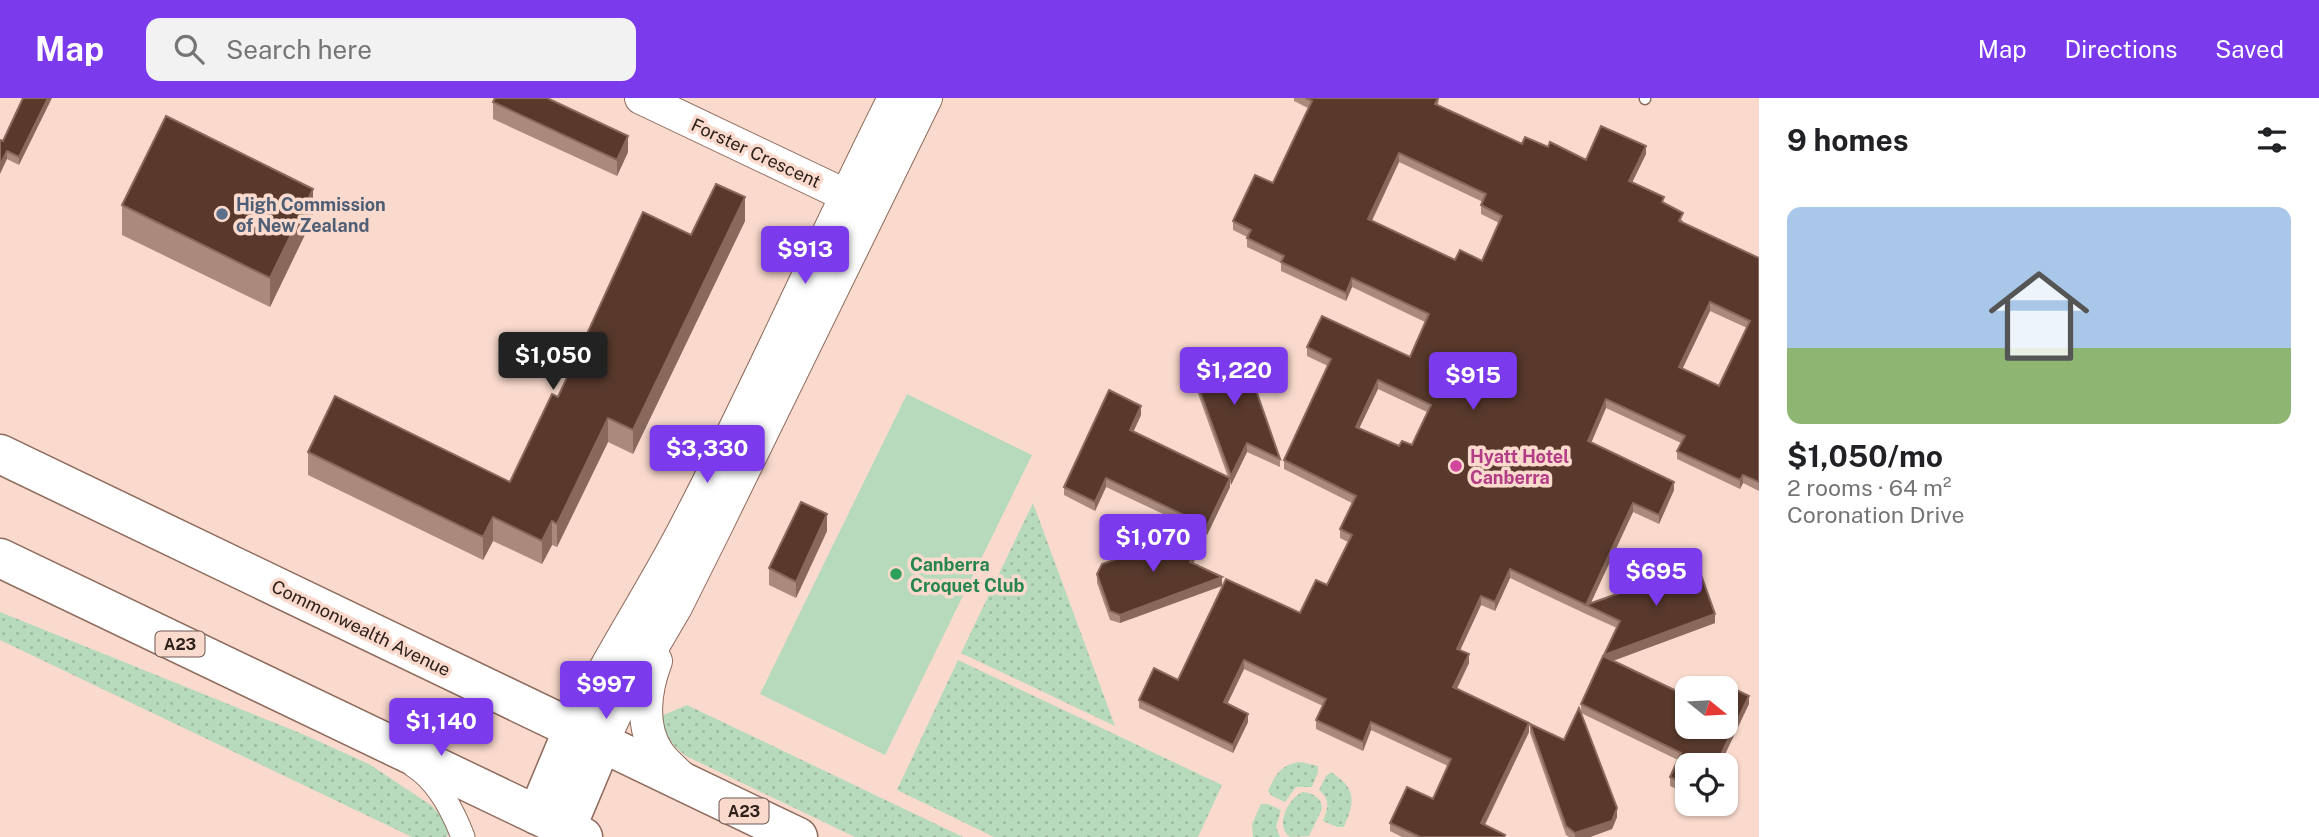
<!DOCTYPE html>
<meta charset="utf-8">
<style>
:root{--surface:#fff;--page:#f2f2f2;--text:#202124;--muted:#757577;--line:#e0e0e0;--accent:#7c3aed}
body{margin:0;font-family:"Public Sans",sans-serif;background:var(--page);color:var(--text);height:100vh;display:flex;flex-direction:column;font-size:26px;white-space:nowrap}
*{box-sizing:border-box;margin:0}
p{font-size:23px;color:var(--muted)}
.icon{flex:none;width:38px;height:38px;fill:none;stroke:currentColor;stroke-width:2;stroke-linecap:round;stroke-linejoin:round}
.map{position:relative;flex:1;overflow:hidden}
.sheet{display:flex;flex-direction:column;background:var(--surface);width:560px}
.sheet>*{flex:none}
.needle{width:46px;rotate:108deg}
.controls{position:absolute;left:1675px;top:578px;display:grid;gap:14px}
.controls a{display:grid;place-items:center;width:63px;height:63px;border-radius:14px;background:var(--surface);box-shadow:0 2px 5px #0004;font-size:35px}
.price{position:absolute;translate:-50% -60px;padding:0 16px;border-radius:7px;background:var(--accent);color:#fff;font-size:23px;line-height:46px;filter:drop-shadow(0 2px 4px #0008)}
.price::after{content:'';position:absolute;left:50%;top:42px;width:21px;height:16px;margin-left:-10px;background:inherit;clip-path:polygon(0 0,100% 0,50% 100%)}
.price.on{background:#222;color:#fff}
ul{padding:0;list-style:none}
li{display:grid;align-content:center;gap:14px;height:371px;padding:0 28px}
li+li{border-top:2px solid var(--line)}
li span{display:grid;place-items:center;height:217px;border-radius:14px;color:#555}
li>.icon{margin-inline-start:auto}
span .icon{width:126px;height:126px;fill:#fffc;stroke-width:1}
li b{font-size:30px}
h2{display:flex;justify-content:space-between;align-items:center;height:84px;padding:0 28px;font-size:30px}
header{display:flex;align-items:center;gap:42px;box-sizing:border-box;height:98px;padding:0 35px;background:var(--accent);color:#fff}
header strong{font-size:33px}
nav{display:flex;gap:38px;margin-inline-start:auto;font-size:24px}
.search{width:490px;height:63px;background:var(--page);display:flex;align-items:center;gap:18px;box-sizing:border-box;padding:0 24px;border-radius:14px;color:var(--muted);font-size:26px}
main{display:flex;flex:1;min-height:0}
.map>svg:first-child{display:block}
</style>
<header>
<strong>Map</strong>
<div class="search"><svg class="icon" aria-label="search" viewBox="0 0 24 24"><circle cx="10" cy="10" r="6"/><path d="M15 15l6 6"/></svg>Search here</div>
<nav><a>Map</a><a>Directions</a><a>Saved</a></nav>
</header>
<main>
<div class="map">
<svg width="1759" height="739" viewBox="0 0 1759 739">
<defs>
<pattern id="grass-dots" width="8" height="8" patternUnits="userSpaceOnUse" patternTransform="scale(1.75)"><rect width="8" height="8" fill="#b7dabc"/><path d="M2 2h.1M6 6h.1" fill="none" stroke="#9ebba1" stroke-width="1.8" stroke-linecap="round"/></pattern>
</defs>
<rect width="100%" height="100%" fill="#fadacd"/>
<!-- grass -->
<g fill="url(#grass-dots)">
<path d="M1033,405l82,223 -154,-73z"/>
<path d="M0,514l300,121 69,31 63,42 11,13 6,14 -3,4h-34l-412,-197z"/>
<path d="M958,562l264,125 -24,52h-204l-97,-47z"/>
<path d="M687,607l276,132h-108l-169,-81c-14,-11 -23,-22 -32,-37z"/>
<path d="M1301,664l17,4v6l-6,15h-16l-11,15 -13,-6 -4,-5c8,-17 13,-27 33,-29z"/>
<path d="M1331,674c26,17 24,29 13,55h-7l-14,-6c5,-13 8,-21 -4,-31l7,-14z"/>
<path d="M1303,694c10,1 19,6 19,17l-13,27 -19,1c-16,-11 -2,-39 13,-45z"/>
<path d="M1261,706h7l13,6 -5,17 4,10h-27l-1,-13z"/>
</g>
<!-- park -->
<path fill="#b7dabc" d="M907,296l125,61 -147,300 -125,-61z"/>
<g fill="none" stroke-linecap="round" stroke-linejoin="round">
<!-- lane casing -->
<g stroke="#8d6a5c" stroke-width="13">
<path id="lane" d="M1645,1v-1"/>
</g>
<!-- street casing -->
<g stroke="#8d6a5c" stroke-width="25">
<path id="street" d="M414,668c24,15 39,45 49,71"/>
</g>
<!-- secondary casing -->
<g stroke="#8d6a5c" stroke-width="34">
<g id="secondary">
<path d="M641,0l223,106"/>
<path d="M656,563c-11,29 -16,65 2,92 6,9 16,17 24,25"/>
<path d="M573,631c34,-70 78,-135 114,-205 73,-140 136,-285 207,-426"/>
<path d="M602,645l22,-47 52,-89 38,-76 212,-433"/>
</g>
</g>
<!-- highway casing -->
<g stroke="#8d6a5c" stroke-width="41">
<g id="highway">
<path d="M0,356l798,383"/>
<path d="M0,460l583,279"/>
<path d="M537,717l36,-86"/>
<path d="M566,731l36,-86"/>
</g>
</g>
<!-- lane -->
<use href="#lane" stroke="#fff" stroke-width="10"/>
<!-- street -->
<use href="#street" stroke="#fff" stroke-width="23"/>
<!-- secondary -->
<use href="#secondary" stroke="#fff" stroke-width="32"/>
<!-- highway -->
<use href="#highway" stroke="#fff" stroke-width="38"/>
</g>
<!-- wall -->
<g fill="#a98a7c" fill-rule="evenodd">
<path d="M23,0l-4,67 -12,-6 -4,-18z"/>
<path d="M1294,0h145l-1,7 84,39 26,3 38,13 60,-6 -14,28 32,22 19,17v2l76,35v233l-16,-8 -3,6 -63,-30v-8l4,-8 -75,-35 -15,35 83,47 -15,34 -26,-12 -43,92 125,19 -102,38 74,65 62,-22 -62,61v29l-17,-8v-9l8,-17 -97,-47 36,104 -5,12 -22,8h-21l-3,-2 -36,-102v-9l34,16 17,-28v-8l36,-76 -31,-14v-2v2l-76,-36 -15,33 -14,-6 -21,45 9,13 -12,26 72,43 -44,93 20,12h-103l-12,-6v-8l43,-24 15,-33 -77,-36 -8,21 -47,-22v-9l7,-14 -79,-37 -17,35 21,18 -15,31 -94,-45v-8l39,-20 122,-67 27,-28 21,-43 -8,-4v-9l12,-26 -68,-34v-9l44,-94 -21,-10v-9l103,10 15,-35 -73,-35 -6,14 -65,-30v-8l-34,-16v-10l-14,-7v-9l40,-38 35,-75 -14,-7zM1399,64l84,40 -2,3v9l18,9 -17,38 -27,-1 -83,-39zM1710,213l37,17 -28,58 -37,-17zM1378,291l49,23 -15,33 -13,1 -40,-18z"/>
<path d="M493,4l135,50 -11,24 -124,-57z"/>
<path d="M122,107l191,13 -43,89 -148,-72z"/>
<path d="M745,123l-112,233 -25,-12 -51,105 -5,-2 -10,19 -49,-23 -10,19 -175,-85v-23l202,30 48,-85 133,-162z"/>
<path d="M1193,274l87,87v8l-33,-15 -16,33 -1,-3v5l-23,48 -1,-1v3l-86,86 -10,-3 -13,-37v-9l102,-43 -93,-44 -11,24 -31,-16v-8l77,-72 -8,17 95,45 -35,-97z"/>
<path d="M827,433l-31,67 -27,-13v-17z"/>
</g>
<!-- shaded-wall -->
<g fill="#89695c">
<path d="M48,0h4l-33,67v-8z"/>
<path d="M628,38v16l-11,24v-16z"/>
<path d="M1646,48v8l-17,35v-8z"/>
<path d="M7,53v8l-7,15v-9z"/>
<path d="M1399,55v9l-31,66v-9z"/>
<path d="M313,91v29l-43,89v-29z"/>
<path d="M745,99v24l-112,233v-24z"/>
<path d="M1352,180v9l-6,14v-8z"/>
<path d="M1710,204v9l-31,65v-9z"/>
<path d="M1378,282v9l-22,46v-8z"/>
<path d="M1606,301v9l-18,42v-9z"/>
<path d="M1141,308v9l-11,24v-9z"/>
<path d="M608,320v24l-51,105v-23z"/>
<path d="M1247,345v9l-16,33v-9z"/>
<path d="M1743,377v8l-3,6v-9z"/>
<path d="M1106,380v9l-11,24v-9z"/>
<path d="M1230,380v9l-23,48v-9z"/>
<path d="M1674,384v8l-15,34v-9z"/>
<path d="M1633,405v9l-44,95 -3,-2v9v-9z"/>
<path d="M827,416v17l-31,67v-16z"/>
<path d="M493,419v24l-10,19v-23z"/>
<path d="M552,423v24l-10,19v-23z"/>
<path d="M1206,430v9l-16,33v-8z"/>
<path d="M1510,471v9l-15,33v-9z"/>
<path d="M1222,479v9l-102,37v-8z"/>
<path d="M1481,498v9l-24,52v-8z"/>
<path d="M1715,516v9l-111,41v-9z"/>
<path d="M1469,556v9l-16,33v-9z"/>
<path d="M1244,562v9l-20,42v-9z"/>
<path d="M1749,598v8l-29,61h-4z"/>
<path d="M1248,616v8l-15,31v-8z"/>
<path d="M1371,624v8l-8,21v-9z"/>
<path d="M1529,625v9l-48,100v-9z"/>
<path d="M1617,710v9l-5,12 -22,8h-15v-4z"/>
</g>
<!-- building -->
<g fill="#58392c" stroke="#89695c" stroke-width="2" fill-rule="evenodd">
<path d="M23,0h25l-29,59 -12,-6 -7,14v-25l3,1z"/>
<path d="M495,0h52l81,38 -11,24 -124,-58z"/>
<path d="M1306,0h132l-3,6 87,40 3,-7 23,10 2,-5 36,18 15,-34 45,20 -17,35 35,16 -2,5 21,11 -4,8 80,37v224l-16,-7 -3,5 -63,-29 8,-15 -79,-37 -18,42 86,41 -15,33 -26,-12 -47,102 -76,-36 -15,33 -14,-6 -24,53 12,5 -16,33 76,36 -48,100 24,12 -1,2h-84l-30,-14 17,-36 26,12 18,-40 -80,-37 -8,20 -47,-22 10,-21 -82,-39 -20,42 24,12 -15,31 -94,-45 15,-32 24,12 48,-101 74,34 16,-33 11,5 25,-50 -12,-6 16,-33 -72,-36 47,-101 -24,-12 15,-31 88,41 19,-43 -77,-36 -6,15 -65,-31 3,-6 -37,-18 4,-8 -18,-9 22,-46 18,8 39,-82zM1399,55l87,41 -5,11 21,11 -20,45 -22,-11 -5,10 -87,-41zM1710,204l40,19 -31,65 -40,-19zM1378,282l53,25 -19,40 -10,-4 -3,5 -43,-19z"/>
<path d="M166,18l147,73 -43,89 -148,-73z"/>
<path d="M716,86l29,13 -112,233 -25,-12 -51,106 -5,-3 -10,20 -49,-24 -10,20 -175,-85 27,-56 175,86 42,-88 6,3 85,-185 48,23z"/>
<path d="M1234,252l10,6 36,103 -33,-16 -16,33 -38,-104 6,-9z"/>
<path d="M1109,292l32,16 -11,24 100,48 -23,48 -101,-48 -11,24 -31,-15z"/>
<path d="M801,404l26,12 -31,68 -27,-14z"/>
<path d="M1206,430l-16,34 32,15 -102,38 -10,-4 -13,-37 5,-10z"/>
<path d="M1690,470l10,4 15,42 -111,41 16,-34 -34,-16z"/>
<path d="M1603,558l84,40v30h39v-38h-14l4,-8 33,16 -33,69h-29v20l-17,-8 11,-24 -100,-49z"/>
<path d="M1579,610l38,100 -5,13 -37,12 -9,-7 -36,-102 34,16z"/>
</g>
<!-- markers -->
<circle fill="#5c6f8a" stroke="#fadacd" stroke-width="2.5" cx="222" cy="116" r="7"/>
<circle fill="#d1479c" stroke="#fadacd" stroke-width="2.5" cx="1456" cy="368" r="7"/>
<circle fill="#2e9e5b" stroke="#fadacd" stroke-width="2.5" cx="896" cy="476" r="7"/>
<g text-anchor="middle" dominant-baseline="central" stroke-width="7" stroke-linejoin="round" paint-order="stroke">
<!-- shield labels -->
<g fill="#fadacd" stroke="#6c5850" stroke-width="2">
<rect x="155.5" y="533.5" width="49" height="25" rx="5"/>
<rect x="719.5" y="700.5" width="49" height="25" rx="5"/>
</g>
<g font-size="16" font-weight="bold" fill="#2f211b">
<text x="180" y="546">A23</text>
<text x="744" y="713">A23</text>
</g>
<!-- street labels -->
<g font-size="18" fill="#2f211b" stroke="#fadacd">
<text transform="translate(756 55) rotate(25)">Forster Crescent</text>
<text transform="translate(361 530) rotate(26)">Commonwealth Avenue</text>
</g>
<!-- service labels -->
<g font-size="18" font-weight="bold" fill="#4e5e75" stroke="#fadacd" text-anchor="start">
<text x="236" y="106">High Commission<tspan x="236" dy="21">of New Zealand</tspan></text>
</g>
<!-- hotel labels -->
<g font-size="18" font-weight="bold" fill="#b23c85" stroke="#fadacd" text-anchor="start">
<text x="1470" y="358">Hyatt Hotel<tspan x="1470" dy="21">Canberra</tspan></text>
</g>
<!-- leisure labels -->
<g font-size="18" font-weight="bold" fill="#27864d" stroke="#fadacd" text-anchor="start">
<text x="910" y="466">Canberra<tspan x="910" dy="21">Croquet Club</tspan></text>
</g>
</g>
</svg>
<div class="controls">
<a><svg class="needle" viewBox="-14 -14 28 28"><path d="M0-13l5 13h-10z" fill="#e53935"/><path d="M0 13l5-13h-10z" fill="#757577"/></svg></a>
<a><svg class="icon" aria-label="locate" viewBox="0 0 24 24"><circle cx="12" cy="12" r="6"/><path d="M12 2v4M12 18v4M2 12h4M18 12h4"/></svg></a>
</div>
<b class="price" style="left:805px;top:188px">$913</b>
<b class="price on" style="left:553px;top:294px">$1,050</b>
<b class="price" style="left:1234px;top:309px">$1,220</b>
<b class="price" style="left:1473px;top:314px">$915</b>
<b class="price" style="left:707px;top:387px">$3,330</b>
<b class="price" style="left:1153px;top:476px">$1,070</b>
<b class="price" style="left:1656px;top:510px">$695</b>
<b class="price" style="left:606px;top:623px">$997</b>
<b class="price" style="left:441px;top:660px">$1,140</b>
</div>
<section class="sheet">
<h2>9 homes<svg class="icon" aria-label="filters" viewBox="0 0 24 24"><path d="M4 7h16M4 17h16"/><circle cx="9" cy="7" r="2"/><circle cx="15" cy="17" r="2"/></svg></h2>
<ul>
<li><span style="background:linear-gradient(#a9c7e8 65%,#8fb573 0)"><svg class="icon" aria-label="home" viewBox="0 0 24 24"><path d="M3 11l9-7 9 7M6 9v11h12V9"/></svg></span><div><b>$1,050/mo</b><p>2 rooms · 64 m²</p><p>Coronation Drive</p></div></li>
</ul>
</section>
</main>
